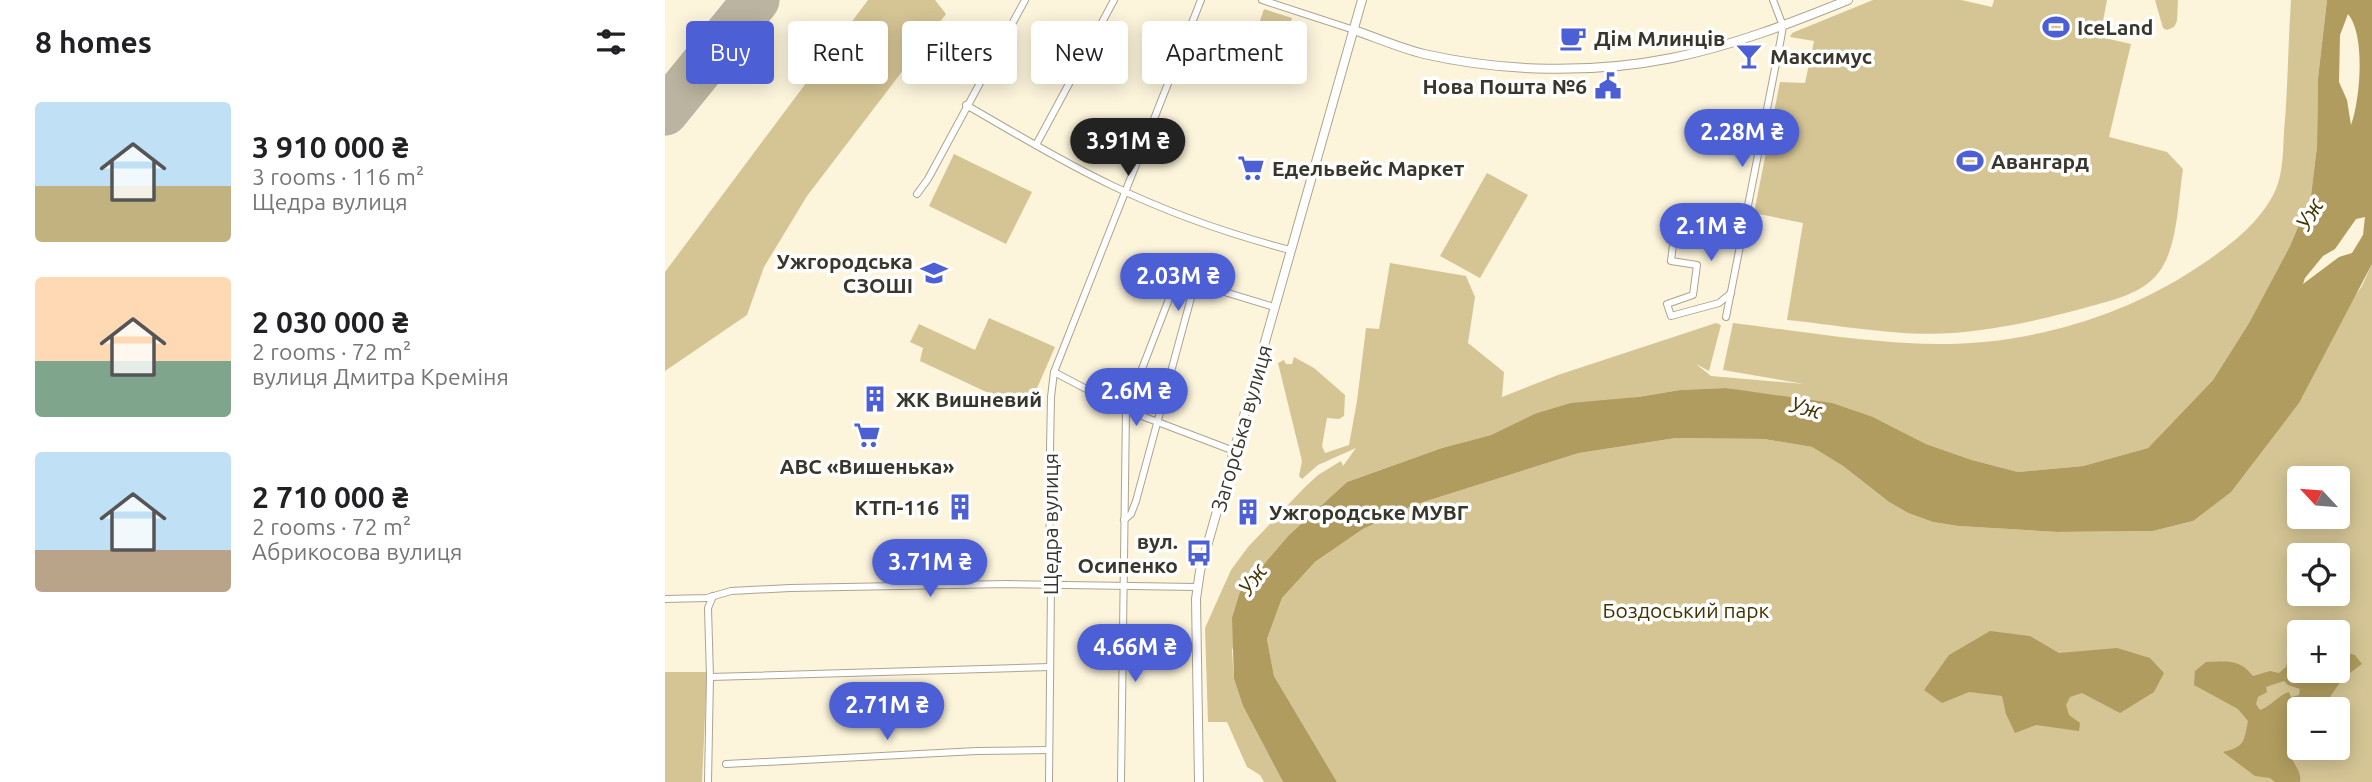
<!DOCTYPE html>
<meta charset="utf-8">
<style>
:root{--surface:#fff;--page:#f2f2f2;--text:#202124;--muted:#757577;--accent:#4d5fd4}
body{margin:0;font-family:Ubuntu,sans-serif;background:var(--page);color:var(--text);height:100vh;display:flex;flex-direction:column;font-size:26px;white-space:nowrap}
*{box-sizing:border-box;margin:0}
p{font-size:23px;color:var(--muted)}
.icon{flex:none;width:38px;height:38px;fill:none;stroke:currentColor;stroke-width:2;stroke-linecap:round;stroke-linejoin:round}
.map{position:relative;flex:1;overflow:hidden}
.details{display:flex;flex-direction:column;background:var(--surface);width:665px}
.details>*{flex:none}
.hud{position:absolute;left:21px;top:21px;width:665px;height:63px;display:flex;gap:14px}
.needle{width:46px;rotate:296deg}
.fabs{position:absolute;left:1622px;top:466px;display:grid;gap:14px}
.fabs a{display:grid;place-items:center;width:63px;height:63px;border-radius:7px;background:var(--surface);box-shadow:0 4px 18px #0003;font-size:35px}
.price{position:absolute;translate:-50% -60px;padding:0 16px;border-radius:24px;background:var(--accent);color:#fff;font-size:23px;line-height:46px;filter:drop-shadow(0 2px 4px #0008)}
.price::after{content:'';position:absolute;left:50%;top:42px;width:21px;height:16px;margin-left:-10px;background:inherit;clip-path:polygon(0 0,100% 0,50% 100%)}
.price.current{background:#222;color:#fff}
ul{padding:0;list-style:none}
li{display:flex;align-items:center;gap:21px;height:175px;padding:0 35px}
li span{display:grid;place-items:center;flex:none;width:196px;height:140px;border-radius:7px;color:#555}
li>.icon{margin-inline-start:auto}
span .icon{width:84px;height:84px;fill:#fffc;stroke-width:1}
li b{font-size:30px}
h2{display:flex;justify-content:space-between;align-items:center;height:84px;padding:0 35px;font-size:30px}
.chip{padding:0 24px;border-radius:7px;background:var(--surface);box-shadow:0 4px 18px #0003;font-size:24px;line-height:63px}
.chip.current{background:var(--accent);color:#fff}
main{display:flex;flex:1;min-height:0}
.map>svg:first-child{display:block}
</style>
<main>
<section class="details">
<h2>8 homes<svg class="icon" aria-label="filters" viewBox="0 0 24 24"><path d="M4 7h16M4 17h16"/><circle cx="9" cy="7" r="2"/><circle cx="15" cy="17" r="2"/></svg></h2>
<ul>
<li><span style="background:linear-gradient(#bfe0f5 60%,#c2b280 0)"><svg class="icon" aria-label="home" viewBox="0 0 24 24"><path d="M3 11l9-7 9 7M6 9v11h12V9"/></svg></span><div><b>3 910 000 ₴</b><p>3 rooms · 116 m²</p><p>Щедра вулиця</p></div></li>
<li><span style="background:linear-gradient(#ffd9b3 60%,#7fa58c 0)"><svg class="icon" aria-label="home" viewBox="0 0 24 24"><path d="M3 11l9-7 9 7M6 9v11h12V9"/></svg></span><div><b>2 030 000 ₴</b><p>2 rooms · 72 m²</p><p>вулиця Дмитра Креміня</p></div></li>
<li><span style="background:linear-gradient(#bfe0f5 70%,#b9a48a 0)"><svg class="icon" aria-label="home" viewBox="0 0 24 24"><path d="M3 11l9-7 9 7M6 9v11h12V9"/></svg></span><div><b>2 710 000 ₴</b><p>2 rooms · 72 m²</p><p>Абрикосова вулиця</p></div></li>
</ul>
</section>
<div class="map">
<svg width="1707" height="782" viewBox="0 0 1707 782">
<rect width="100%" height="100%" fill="#fcf4db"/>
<!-- green -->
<g fill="#d5c595" fill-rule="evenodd">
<path d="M203,0h67l11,14 -139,182 -43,71 -17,48 -82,56v-99z"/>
<path d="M1208,0h88l31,7 2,-7h113l-7,37 31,7 -22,93 58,15 16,17c-5,31 -5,78 -24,103 -16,22 -47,28 -71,35 -44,12 -90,23 -136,26 -50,4 -115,-8 -165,-13l16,-97 -49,-10 26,-131 25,1 9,-42 -24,-4 2,-4z"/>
<path d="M1490,0h23l-1,21 -3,6 -7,3 -4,-2z"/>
<path d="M1626,0h36l-9,78 -1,68 -6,50 -21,50 -41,77 -36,57 -65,68 -65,18 -65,6 -46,-12 -46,-16 -53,-27 -147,-29 -46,2 -146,24 -43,21 -49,13 -95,34 -57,52 -58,116 2,29 9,27 40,76h-19l-4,-7 -13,-8 -20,-45h-19l-3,-94 26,-58 17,-23 56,-59 14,-13 23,-14 2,5 13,-18 -38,17 -16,14 -3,-3 3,-15 -24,-98 6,-3 2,4h6l2,-7 20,11 31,27 -1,21 -5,3 -12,-1 -5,28 3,7 24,-8 8,-44 9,-73 13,1 11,-66 76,13 9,21 -7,46 36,29 -2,25 56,-22 158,-52 5,2 -12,46 -13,-7 15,12 93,8 -81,-14 10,-47c58,7 116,17 174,20 101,7 207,-20 291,-76 30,-20 63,-44 78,-78 7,-17 7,-38 8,-57 4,-44 4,-88 7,-132z"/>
<path d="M599,9l28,9 -20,64 -30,-9z"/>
<path d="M289,154l78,38 -26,52 -77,-38z"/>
<path d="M822,173l41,22 -48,83 -40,-22z"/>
<path d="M1707,264v518h-1035l-63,-106 -7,-37 15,-41 33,-36 48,-33 51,-24 165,-52 97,-15 88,1 48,8 31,19 46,36 19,11 25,9 25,4 99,6 96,-1 40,-10 169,-235zM1634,478h39v38h-39zM1634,555h39v38h-39zM1634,632h39v38h-39zM1634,709h39v38h-39z"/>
<path d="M324,318l66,29 -28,64 -107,-50 3,-13 -13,-6 9,-18 56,26z"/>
<path d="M0,672h42l-5,110h-37z"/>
</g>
<!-- water -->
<g fill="#b09c5e" fill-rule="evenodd">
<path d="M1662,0h45v264l-73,139 -68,89 -38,29 -40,10 -96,1 -99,-6 -25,-4 -25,-9 -19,-11 -46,-36 -31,-19 -48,-8 -88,-1 -97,15 -165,52 -51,24 -48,33 -33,36 -15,41 7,37 63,106h-54l-40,-76 -9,-27 -2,-61 8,-26 50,-58 57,-52 95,-34 49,-13 43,-21 37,-11 67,-6 42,-7 46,-2 106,15 41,14 53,27 46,16 46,12 65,-6 65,-18 65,-68 36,-57 41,-77 21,-50 6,-50 1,-68zM1683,14c18,21 12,87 3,111l-4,-25 -8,-18 1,-47zM1700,217l-2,18 -11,18 -13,4 -36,27 2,-6 18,-22 12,-7 21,-30z"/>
<path d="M1325,631l40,5 29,17 58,-5 33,10 14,15 -10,19 -34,21 -38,-20 -12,4 -4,8 3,10 11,8 -1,8 -43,-6 -21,8 -9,-19 -4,-18 -33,-4 -27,11 -18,-13 25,-35z"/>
<path d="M1673,650l17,5 7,9 -19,14 -20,29 -24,2c0,15 -12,30 -8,46 2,10 11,16 9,27h-25l-5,-4 -15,-2 -32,-24c22,-5 21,-11 25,-31l-10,-12 -44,-24 1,-14 11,-9c21,0 32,-4 47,14l17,-5 9,2 7,-6 2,-8 11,1v10h39zM1619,681l4,4 12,4 -1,6 -8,2 -2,-5c-12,4 -17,14 -29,18l-4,-6 2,-7 9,-5 -1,-5z"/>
</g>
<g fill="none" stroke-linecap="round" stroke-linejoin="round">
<!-- runway -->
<path stroke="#bab4a0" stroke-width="47" d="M0,112l91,-112"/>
<!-- minor casing -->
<g stroke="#aca48d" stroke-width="8">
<g id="minor">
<path d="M597,0l92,30"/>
<path d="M301,105c49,28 96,57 147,81 56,27 116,48 177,64"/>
<path d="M371,145l78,-145"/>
<path d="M252,194l11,-15 97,-179"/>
<path d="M1066,293l-12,10 -48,13 -4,-12 26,-9 4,-30 -26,-4 3,-24 67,7"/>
<path d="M1061,317l55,-279 2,-12 -10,-26"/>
<path d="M389,372l72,38 108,41"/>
<path d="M459,520l7,-6 5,-13 59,-218"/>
<path d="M0,599l42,-1 24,-7 59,-3 217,-4 190,3"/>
<path d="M45,677l340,-10"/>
<path d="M61,764l251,-13 72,-1"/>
<path d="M43,782l2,-105 -2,-69 5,-12"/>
<path d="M384,782l2,-196 -2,-85 2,-104 3,-25 147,-372"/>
<path d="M456,782l5,-372 43,-111 6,-14 4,-4 16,2 79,24"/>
</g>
</g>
<!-- tertiary casing -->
<g stroke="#aca48d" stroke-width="10">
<g id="tertiary">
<path d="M689,30c23,8 46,18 70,24 79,18 168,20 248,4 60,-12 119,-35 176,-58"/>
<path d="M534,782l-3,-183 4,-28 162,-571"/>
</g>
</g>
<!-- minor -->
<use href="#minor" stroke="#fff" stroke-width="6"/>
<!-- tertiary -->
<use href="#tertiary" stroke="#fff" stroke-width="8"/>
</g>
<!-- icons -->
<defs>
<g id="stadium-bare" transform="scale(2.1)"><path d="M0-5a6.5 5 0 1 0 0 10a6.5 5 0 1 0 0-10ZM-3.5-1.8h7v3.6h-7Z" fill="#4d5fd4" stroke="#fff" stroke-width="2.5" paint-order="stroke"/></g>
<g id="cafe-bare" transform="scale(2.1)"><path d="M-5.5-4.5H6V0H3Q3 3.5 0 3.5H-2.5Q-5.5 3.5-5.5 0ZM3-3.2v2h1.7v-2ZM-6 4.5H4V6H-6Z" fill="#4d5fd4" stroke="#fff" stroke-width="2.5" paint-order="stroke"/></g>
<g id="bar-bare" transform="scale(2.1)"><path d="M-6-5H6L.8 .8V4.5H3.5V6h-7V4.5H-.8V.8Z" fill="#4d5fd4" stroke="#fff" stroke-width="2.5" paint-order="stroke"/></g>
<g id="civic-bare" transform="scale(2.1)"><path d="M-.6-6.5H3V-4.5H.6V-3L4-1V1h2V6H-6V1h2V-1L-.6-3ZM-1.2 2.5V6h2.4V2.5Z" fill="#4d5fd4" stroke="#fff" stroke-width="2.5" paint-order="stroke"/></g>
<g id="supermarket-bare" transform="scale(2.1)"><path d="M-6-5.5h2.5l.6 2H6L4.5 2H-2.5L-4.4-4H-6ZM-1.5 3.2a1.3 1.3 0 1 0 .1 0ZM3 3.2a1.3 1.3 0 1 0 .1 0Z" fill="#4d5fd4" stroke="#fff" stroke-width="2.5" paint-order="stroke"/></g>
<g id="school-bare" transform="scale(2.1)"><path d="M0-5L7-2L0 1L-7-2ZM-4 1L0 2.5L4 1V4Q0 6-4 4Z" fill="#4d5fd4" stroke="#fff" stroke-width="2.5" paint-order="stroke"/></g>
<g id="building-bare" transform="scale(2.1)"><path d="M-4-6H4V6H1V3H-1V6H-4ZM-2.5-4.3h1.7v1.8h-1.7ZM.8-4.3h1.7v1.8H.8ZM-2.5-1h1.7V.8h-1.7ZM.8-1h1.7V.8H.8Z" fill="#4d5fd4" stroke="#fff" stroke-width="2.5" paint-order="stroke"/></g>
<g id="bus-bare" transform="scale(2.1)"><path d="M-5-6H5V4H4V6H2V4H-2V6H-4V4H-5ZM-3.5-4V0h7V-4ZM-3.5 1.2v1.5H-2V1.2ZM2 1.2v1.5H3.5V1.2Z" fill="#4d5fd4" stroke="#fff" stroke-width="2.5" paint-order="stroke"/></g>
</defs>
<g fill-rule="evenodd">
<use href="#stadium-bare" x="1391" y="27"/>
<use href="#cafe-bare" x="908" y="38"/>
<use href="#bar-bare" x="1084" y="56"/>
<use href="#civic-bare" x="943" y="86"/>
<use href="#stadium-bare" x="1305" y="161"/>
<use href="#supermarket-bare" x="586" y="168"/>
<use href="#school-bare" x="269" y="273"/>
<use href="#building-bare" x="210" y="399"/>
<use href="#supermarket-bare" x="202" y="435"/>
<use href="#building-bare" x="295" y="507"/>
<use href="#building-bare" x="583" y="512"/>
<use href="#bus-bare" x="534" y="553"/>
</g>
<g text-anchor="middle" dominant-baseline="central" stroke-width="7" stroke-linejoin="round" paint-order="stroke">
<!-- poi labels -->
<g font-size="21" font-weight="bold" fill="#39362c" stroke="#fff" text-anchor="start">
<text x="1412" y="27">IceLand</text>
<text x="929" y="38">Дім Млинців</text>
<text x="1105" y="56">Максимус</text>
<text x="922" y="86" text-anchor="end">Нова Пошта №6</text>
<text x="1326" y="161">Авангард</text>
<text x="607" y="168">Едельвейс Маркет</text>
<text x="248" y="261" text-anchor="end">Ужгородська<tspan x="248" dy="24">СЗОШІ</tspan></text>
<text x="231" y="399">ЖК Вишневий</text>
<text x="202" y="466" text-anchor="middle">ABC «Вишенька»</text>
<text x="274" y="507" text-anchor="end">КТП-116</text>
<text x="604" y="512">Ужгородське МУВГ</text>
<text x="513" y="541" text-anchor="end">вул.<tspan x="513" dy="24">Осипенко</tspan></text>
</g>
<!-- street labels -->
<g font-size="21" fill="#39362c" stroke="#fff">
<text transform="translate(576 428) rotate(-74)">Загорська вулиця</text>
<text transform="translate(385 524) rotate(-90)">Щедра вулиця</text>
</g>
<!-- park labels -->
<g font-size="21" fill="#413300" stroke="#fff">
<text x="1021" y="610">Боздоський парк</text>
</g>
<!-- water labels -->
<g font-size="23" font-style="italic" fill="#443601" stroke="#fff">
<text transform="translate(1644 214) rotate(-60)">Уж</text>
<text transform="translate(1141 407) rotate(14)">Уж</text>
<text transform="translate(587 579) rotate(-55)">Уж</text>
</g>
</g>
</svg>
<div class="fabs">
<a><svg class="needle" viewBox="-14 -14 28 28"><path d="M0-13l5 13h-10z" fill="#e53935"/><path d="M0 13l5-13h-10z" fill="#757577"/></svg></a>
<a><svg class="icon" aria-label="locate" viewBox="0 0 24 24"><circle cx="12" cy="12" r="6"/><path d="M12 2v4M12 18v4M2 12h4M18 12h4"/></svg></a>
<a>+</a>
<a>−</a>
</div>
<b class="price" style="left:1077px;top:169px">2.28M ₴</b>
<b class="price current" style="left:463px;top:178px">3.91M ₴</b>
<b class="price" style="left:1046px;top:263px">2.1M ₴</b>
<b class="price" style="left:513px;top:313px">2.03M ₴</b>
<b class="price" style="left:471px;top:428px">2.6M ₴</b>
<b class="price" style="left:265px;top:599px">3.71M ₴</b>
<b class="price" style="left:470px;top:684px">4.66M ₴</b>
<b class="price" style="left:222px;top:742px">2.71M ₴</b>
<div class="hud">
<a class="chip current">Buy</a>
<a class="chip">Rent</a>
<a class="chip">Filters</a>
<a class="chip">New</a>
<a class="chip">Apartment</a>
</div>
</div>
</main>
